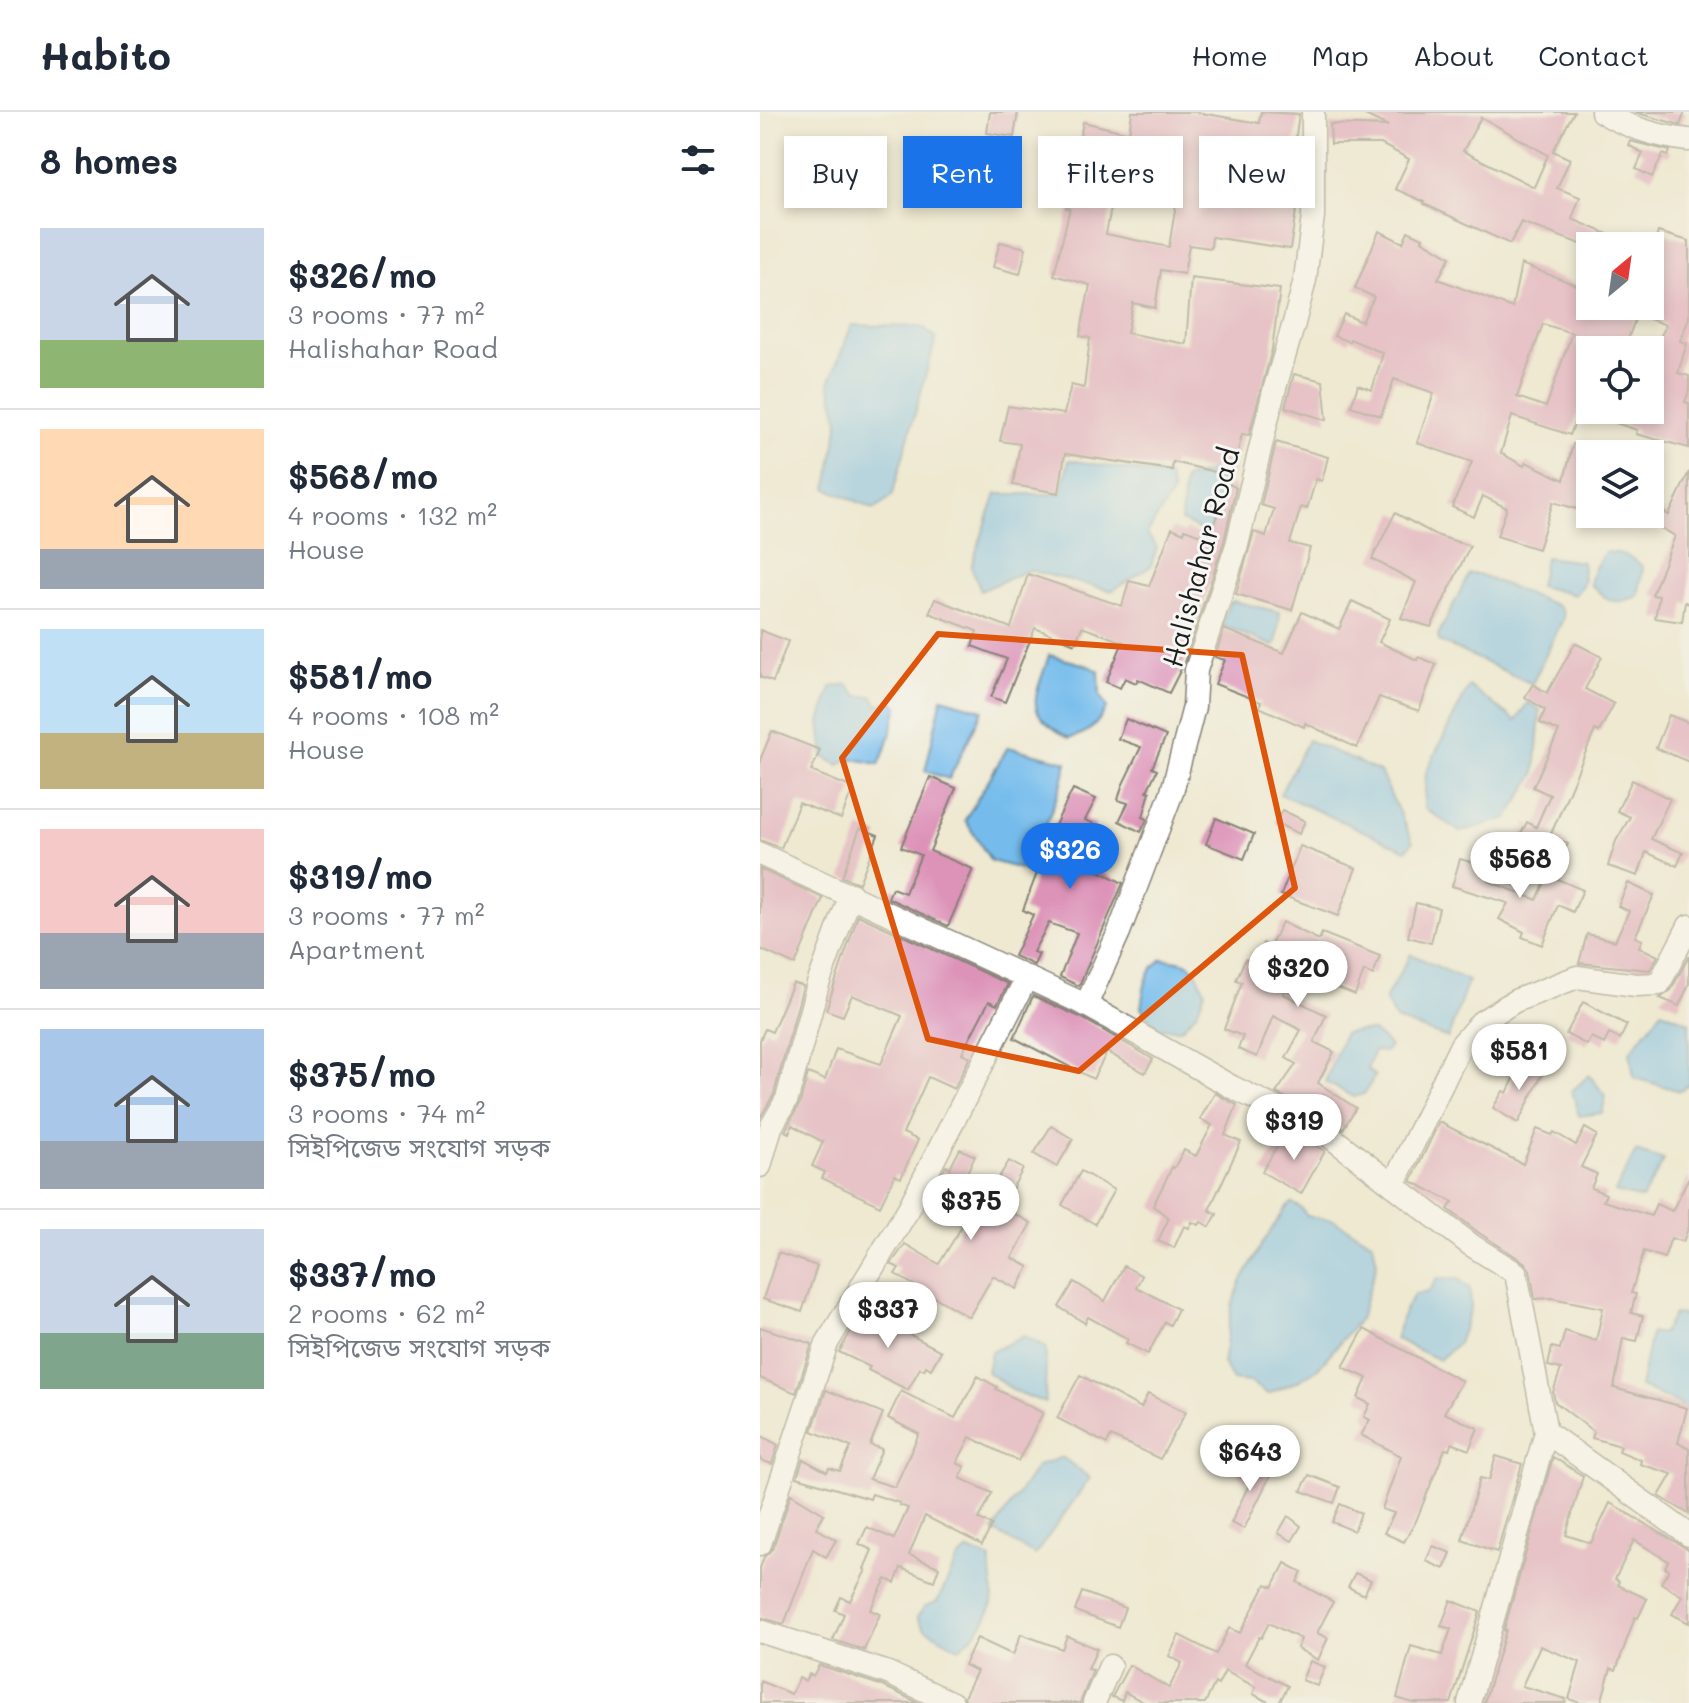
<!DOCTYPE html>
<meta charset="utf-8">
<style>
:root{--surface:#fff;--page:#f2f2f3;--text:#1f2937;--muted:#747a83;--line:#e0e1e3;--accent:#1a73e8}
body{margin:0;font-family:Mali,"Noto Sans Bengali",sans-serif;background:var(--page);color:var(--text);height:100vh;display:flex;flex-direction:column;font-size:30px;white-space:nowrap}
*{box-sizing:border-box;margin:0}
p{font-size:26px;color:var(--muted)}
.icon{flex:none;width:44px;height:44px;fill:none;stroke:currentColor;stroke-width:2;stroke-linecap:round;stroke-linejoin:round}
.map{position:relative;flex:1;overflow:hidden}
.details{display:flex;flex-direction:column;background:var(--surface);width:760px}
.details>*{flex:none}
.top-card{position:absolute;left:24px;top:24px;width:760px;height:72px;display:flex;gap:16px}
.needle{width:52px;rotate:29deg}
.fabs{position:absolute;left:816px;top:120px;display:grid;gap:16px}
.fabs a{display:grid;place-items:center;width:88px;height:88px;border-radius:0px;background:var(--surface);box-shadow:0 4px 12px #0003;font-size:40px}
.price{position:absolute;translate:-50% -68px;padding:0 18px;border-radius:28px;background:#fff;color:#222;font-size:26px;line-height:52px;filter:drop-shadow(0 2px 4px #0008)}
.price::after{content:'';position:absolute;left:50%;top:48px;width:24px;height:18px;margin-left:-12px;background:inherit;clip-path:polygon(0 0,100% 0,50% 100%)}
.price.selected{background:var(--accent);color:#fff}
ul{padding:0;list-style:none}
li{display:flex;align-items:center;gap:24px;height:200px;padding:0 40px}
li+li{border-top:2px solid var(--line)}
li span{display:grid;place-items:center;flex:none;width:224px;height:160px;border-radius:0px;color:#555}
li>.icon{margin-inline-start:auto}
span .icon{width:96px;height:96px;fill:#fffc;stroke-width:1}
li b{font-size:34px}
h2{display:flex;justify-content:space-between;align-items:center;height:96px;padding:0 40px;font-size:34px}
.chip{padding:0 28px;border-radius:0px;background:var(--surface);box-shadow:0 4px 12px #0003;font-size:28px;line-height:72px}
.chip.selected{background:var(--accent);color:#fff}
header{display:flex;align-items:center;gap:48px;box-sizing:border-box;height:112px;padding:0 40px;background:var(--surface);border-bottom:2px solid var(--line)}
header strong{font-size:38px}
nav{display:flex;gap:44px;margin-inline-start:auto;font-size:28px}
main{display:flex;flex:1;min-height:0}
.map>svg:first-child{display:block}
</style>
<header>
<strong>Habito</strong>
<nav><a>Home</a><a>Map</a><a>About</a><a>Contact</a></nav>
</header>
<main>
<section class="details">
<h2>8 homes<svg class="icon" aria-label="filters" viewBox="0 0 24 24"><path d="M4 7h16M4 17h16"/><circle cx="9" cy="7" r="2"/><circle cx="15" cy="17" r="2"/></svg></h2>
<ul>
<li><span style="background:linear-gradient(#c9d6e8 70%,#8fb573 0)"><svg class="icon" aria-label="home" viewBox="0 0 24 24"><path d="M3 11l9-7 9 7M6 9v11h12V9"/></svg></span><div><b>$326/mo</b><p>3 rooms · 77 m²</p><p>Halishahar Road</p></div></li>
<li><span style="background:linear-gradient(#ffd9b3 75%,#9aa5b1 0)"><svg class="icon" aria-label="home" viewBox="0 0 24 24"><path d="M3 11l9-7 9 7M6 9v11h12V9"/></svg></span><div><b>$568/mo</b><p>4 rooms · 132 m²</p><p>House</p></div></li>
<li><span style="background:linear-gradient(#bfe0f5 65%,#c2b280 0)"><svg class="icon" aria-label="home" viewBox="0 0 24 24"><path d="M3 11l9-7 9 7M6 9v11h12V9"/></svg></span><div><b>$581/mo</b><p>4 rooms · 108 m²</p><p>House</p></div></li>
<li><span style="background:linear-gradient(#f6c9c9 65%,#9aa5b1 0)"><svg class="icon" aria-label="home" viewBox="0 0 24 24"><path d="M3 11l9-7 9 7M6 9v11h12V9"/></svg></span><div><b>$319/mo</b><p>3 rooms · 77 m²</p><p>Apartment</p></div></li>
<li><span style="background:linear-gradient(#a9c7e8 70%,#9aa5b1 0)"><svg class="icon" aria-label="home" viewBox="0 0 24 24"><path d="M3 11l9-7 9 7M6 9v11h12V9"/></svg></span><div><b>$375/mo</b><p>3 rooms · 74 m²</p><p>সিইপিজেড সংযোগ সড়ক</p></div></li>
<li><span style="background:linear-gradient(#c9d6e8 65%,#7fa58c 0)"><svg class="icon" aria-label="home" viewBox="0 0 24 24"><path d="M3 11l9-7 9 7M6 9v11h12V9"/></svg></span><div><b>$337/mo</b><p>2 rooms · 62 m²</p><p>সিইপিজেড সংযোগ সড়ক</p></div></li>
</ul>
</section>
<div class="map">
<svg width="929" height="1591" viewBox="0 0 929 1591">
<rect width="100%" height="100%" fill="#f6f6f2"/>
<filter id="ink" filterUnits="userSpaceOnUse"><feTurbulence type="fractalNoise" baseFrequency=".0125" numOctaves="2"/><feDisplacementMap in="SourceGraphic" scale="16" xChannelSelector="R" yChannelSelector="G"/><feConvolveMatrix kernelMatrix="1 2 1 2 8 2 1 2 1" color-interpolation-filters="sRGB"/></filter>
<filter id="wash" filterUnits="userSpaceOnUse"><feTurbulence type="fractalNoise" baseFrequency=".006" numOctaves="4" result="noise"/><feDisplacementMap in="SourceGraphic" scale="32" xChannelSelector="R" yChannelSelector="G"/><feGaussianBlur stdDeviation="1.8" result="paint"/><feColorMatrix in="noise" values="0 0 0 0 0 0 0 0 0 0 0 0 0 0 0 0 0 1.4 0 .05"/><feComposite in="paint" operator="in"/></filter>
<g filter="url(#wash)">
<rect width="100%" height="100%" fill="#efe9d2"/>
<!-- water -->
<g fill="#74bcec" stroke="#486c84" stroke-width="2">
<path d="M92,213l71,2 13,11 -44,158 -17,13 -48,-20 12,-68 -10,-38z"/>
<path d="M309,348l99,16 5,16 -26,42 10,13 -6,19 -39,25 -84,-21 -47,21 -10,-24 25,-73h65z"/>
<path d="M449,360l17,8 -17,54 -28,-13 3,-42z"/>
<path d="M845,440c16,0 26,4 38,15l-5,29c-24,10 -30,6 -48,-12l4,-15z"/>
<path d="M785,445l37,5 2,20 -9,13 -36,-9z"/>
<path d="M709,462h9l80,32 5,7v6l-31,65 -93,-43 -1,-6z"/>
<path d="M473,489l47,11 -4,32 -2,2 -53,-21 8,-22z"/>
<path d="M289,543l37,10 13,6 1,25 7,11c-10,18 -17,26 -38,31 -49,-27 -33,-39 -20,-83z"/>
<path d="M87,572l11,12h15l4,9 14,-4 7,5 -11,40 -8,18 -30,-6 -10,7 -15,-8 -4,-35 11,-35z"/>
<path d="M709,574l47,35 12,-19 12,8 -5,64 -27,44 -48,14 -36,-24 2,-36z"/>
<path d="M182,586l41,12 -34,69 -24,-8z"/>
<path d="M548,628l72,32 33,70 -7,8 -126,-56z"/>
<path d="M248,635l59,15 -5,21 -34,88 -37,-10 -26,-41z"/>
<path d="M651,842l57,27 -20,57 -52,-18 -11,-21z"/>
<path d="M402,847c32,3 30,4 43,32l-8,21 -16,17 -25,-1 -15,-20c3,-20 4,-36 21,-49z"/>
<path d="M902,899l27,11v62l-9,7 -46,-13 -4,-26z"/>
<path d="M599,919h14l17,15 -5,6 -11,-1 -7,18 8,7 -11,18 -10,3 -29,-15 19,-49z"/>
<path d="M829,963l17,21 -4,17 -23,3 -7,-25z"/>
<path d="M876,1039l28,9 -22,39 -27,-7z"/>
<path d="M532,1091l9,5 6,8 26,4 40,23 4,20 -17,56 -43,50 -17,11 -32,14 -18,-12 -17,-2 -10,-17 9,-57 8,-22 22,-40 24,-36z"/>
<path d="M678,1166l21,1 11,10 1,19 -13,35 -19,17 -44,-21 10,-30 10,-15 13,-2z"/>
<path d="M914,1202l10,1 5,6v88l-4,1 -5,-6 -40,-17 11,-54h12z"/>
<path d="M264,1224l22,11 -1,56 -30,-12 -28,-19 4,-20z"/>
<path d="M302,1345l28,21 -55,77 -42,-24 44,-65z"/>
<path d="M208,1438l23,9c-1,11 1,20 2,31 2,24 -17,45 -34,58l-34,-19 -8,-12 8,-11 12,-4 21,-43z"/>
</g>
<g id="blocks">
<!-- building -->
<g fill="#dd93b8" fill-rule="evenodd">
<path d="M230,0h28l-4,25 -27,-4z"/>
<path d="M372,0h63l64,11 2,-11 38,2 -8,55h4l-1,28 4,1 -8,51 -78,-12 -1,11 -22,-3 -5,29 -23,-4 -6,38 -22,-5 -6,30 59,11 5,-66 89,11 -8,60 -23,86 -7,-1 -10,42 -59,-14 -1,8 -107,-16 -6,39 -46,-8 7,-41 -20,-3 8,-35 56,8 7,-29 13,3 6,-50 -10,-2 10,-51 -36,-10 16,-67h-4l5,-24 43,8 -8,42 63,13 7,-43 -27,-5 1,-5 -28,-3 4,-29 -49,-11 6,-29 46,11z"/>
<path d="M599,0h215l-21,39 17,8 -13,29 23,9 -8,22 64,27h-50l-65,-24 -11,22 -86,-40 1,-2 -30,-13 14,-30 -28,-15h-50l-1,-20 58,2zM721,5l67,38 -14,32 -71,-36z"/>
<path d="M874,0h51l-5,13z"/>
<path d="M870,29l40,10 -2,5 -5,-2 -11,23 -16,-8 7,-16 -15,-8z"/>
<path d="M619,119l24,12 5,-12 15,7 -1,2 28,17 -12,22 74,29 9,-44 69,26v16h50l-16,44h-34v60h60v-61l4,2 12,-26 -16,-6v-59l8,-28 31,9v77l-9,23 7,2 -9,30 11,3v15l-4,11 4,1v45l-53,-14 1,-4 -52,-17 2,-3 -7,-2 -10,27 -58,-19 -11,37 23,13 2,-4 38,18 9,-36 17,4v65l-37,-11 -15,47 -41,-13 10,-28 -24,-12 -9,21 -22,-10 20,-45 -55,-19 17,-50 -40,-14 -13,37 -30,-10 7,-21 14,5 11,-37 -33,-14 -1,3 -15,-6 10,-22 18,8 12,-25 -19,-9zM783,212l29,9 -26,74 -29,-10z"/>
<path d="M240,130l26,6 -6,26 -27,-7z"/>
<path d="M534,262l29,7 4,39 -42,-13z"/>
<path d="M516,330l52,15 -6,24 -6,-2 -9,30 -6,-2 -11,36 20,5 -18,62 -56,-16 18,-62 12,4 8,-27 -13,-4z"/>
<path d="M929,360v132l-4,-2 -3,20 -27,-4 4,-22 -7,-1 23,-59 -24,-14 7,-13 11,6z"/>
<path d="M470,372l6,4 -12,53 -40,122 -15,30 -31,-14 -2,4 -11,-5 -5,10 -14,-6 17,-40 -41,-15 -7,17 -40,-16 -30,74 -14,-5 16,-38 -35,-13 5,-15 -48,-18 6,-14 76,29 17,-54 94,32 7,-25 20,5 23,-58 12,5 1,-4 23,9z"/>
<path d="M635,401l41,22 34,11 -39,81 -30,-9 15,-36 -44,-23z"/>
<path d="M592,489l38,18 -11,23 38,18 1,-3 18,7 -17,47 -40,-14 -22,51 -52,-25 -1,4 -45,-20 2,-5 -46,-18 10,-24 -10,-3 9,-28 60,24 18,-41 37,17z"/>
<path d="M0,518l28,11 -15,41 -13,-5z"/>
<path d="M815,531l27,14 -17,32 29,15 -15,28 -4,-2 -44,104 17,10 -18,30 -39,-21 16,-31 9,5 14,-32 -17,-8 26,-56 -19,-8 5,-13 -20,-13 8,-13 14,9z"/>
<path d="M909,603l20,8v39l-33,-14z"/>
<path d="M366,607l40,17 -14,32 5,2 -10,21 3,1 -7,25 4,2 -6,13 -22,-11 9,-18 -10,-3 4,-14 19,-39 -23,-8z"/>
<path d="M12,619l48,19 -9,21 42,17 -12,31 -42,-16 -18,45 -21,-8v-80z"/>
<path d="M170,665l26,11 -26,63 43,18 -25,57 -60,-28 4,-10 13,5 16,-38 -20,-8z"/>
<path d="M872,668l38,19 -19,40 32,14 -6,13 -31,-14 -8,24 -30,-10 8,-25 14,-24 -13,-6z"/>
<path d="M313,677l23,10 -11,21 10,4 -4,21 2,1 -8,18 38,19 -44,103 -19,-9 17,-44 -28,-10 -16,29 6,2 -5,11 -20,-9 19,-41 -10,-5 33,-87z"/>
<path d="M522,698l23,11 -6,13 -23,-11z"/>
<path d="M456,706l38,16 -10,25 -38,-15z"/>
<path d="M100,716l18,7 -19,48 -17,-6z"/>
<path d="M540,734l56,22 -18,48 -57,-21z"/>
<path d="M700,747l32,9 -4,13 49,19 11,-25 35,15 -10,22 -15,-7 -16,40 -20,-8 2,-5 -25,-13 9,-16 -56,-17z"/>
<path d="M0,757l63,29 -28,67 -35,-16z"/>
<path d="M868,771l26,12 -19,42 7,3 -3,7 19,9 -8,14 -71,-7 8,-29 28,7 14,-30 -11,-5z"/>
<path d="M656,791l23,5 -8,35 -23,-6z"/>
<path d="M98,803l150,69 -11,21 -8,-4 -27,52 8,4 -16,32 -26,-12 -25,56 15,7 -17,38 -6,-3 -15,31 -58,-28 3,-6 -13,-6 11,-24 -31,-17 -3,8 -4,-2 15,-28 8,-30 17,7 11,-31 45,15 21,-48 -50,-21 -9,21 -17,-6z"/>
<path d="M522,810l37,18 3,-7 58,23 -7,19 -9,-4 -9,24 -62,-25 -10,24 43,21 -12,27 20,10 -16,31 38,25 -13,21 -14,-10 -53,-26 20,-29 -10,-6 15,-28 -28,-14 -16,41 -19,-8 5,-13 -19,-7 18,-47 -6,-2 9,-21 10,4 8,-20 7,3z"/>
<path d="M929,844v28l-10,22 -19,-8 11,-8z"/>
<path d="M33,871l10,3 -29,108 -14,24v-78l5,-11 7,3z"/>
<path d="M273,884l47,21 73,42 -8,14 -38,-21 -14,27 -79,-41z"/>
<path d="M823,890l44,23 -7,14 -11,-5 -5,10 -13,-7 -4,8 -21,-11z"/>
<path d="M763,948l21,11 -26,52 -25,-15 10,-17 4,2z"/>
<path d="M455,981l22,12 -12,30 16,7 -32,68 8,4 -7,13 -9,-5 -2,3 -7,-3 -3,6 -5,-2 -10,22 -16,-7 11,-23 -16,-12 19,-39 2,1 10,-18 12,6 16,-31 -12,-6z"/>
<path d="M679,1010l84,42 14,-35 15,6 2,-3 22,13 9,-17 12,7 -16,32 16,7 -6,14 15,6 -3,7 48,15 5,-12 16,7 17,-34v49l-6,16 -12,-4 -7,20 -20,-7 -13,42 5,1 -5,19 12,3 -6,25 -14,-3 -9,50 73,20 -9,35 11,5v66l-30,-18 13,-22 -32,-10 1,-4 -22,-9 2,-5 -29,-8 2,-6 -39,-30 -2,-10 8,-23 -13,-3 4,-19 8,2 5,-18 31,10 7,-33 -51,-10 -17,1 -5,-29 -6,-8 -45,-29 -31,-24 5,-7 -42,-21z"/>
<path d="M291,1014l22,13 -16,28 -23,-13z"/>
<path d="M527,1017l38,22 -24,43 -39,-22z"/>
<path d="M200,1037l15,7 -14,29 25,13 23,-37 14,8 -21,38 29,16 -19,35 17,9 -12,22 -24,-13 -24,41 -74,-43 4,-6 -8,-4 14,-20 34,20 29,-48 -37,-20 15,-30 4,2z"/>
<path d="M321,1059l33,19 -19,34 -33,-19z"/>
<path d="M18,1141l39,13 -15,46 -39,-13z"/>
<path d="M364,1154l18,10 -6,11 42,22 -8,16 -5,-3 -17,32 -22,-11 2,-4 -40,-22 -3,6 -26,-16 15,-25 31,19z"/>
<path d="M103,1198l78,41 -10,18 -5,-3 -2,4 -4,-2 -12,22 -40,-20 2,-3 -31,-15z"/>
<path d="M0,1215l52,17 -16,49 -36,-15z"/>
<path d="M604,1217l98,52 -18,32 34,15 -9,22 -17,-7 -3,7 -4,-1 -29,72 -12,21 -20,-9 10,-20 -12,-4 19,-53 -40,-21 9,-15 -6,-3 6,-13 -12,-6 9,-20 -24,-11z"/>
<path d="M320,1263l61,33 7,-14 38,18 -26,47 -49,-23 -4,8 -50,-26z"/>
<path d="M218,1264l19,11 -1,2 47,24 -25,48 -48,-24 -13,26 8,4 -5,11 32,15 -13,26 13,6 -10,20 -57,-29 -16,39 30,12 -5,14 -33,-13 -6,15 -9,-4 -16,31 10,4 -16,36 -31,-10 11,-26 -9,-4 6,-13 9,4 16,-31 -2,-1 8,-19 -13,-6 8,-17 27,12 14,-31 -9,-3 1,-2 -28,-9 -2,5 -73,-22 6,-18 24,13 2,-4 11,3 11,-24 -39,-16 14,-41 57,23 -13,32 12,4 -13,30 26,8 24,-53 -31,-16 13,-27 54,27z"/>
<path d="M0,1323l18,10 -6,19 -12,-4z"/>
<path d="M736,1344l26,8 -25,88 -35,-12 18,-62 9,2z"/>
<path d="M793,1345l30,19 -17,59 25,8 19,-40 79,47v73l-17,-9 10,-18 -21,-13 8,-13 -4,-2 3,-7 -34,-21 -19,39 4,2 -1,4 29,14 -9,19 -3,-1 -19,53 -5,-2 -10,35h-21l-11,-4 11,-37 -40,-16 -18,40 44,13 -1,4h-81l22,-73h-2z"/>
<path d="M483,1349l27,15 -26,53 -13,-6 19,-41 -14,-8z"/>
<path d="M549,1363l31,12 -6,16 -33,-12z"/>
<path d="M31,1382l33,20 -8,14 20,12 -10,17 -13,-8 -29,75 -24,-7v-49l4,-11 9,-9z"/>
<path d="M580,1392l21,9 -7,18 -22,-9z"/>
<path d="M528,1404l13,10 -9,15 -14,-8z"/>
<path d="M673,1434l18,7 -7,16 -18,-8z"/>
<path d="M525,1451l17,9 -5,10 36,20 -16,31 11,5 -10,22 -21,-12 4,-9 -32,-16 -8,15 -2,-1 -14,27 43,22 -9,17h-9l-17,-9 3,-7 -31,-16 -7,14 -3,-2 -10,20h-60l-20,-11 -3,9 -10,-4 17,-32 40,23 13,-25 -13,-7 10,-21 37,19 13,-26 11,5 26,-49 7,3z"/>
<path d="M595,1461l16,7 -7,15 -16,-8z"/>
<path d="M322,1480l43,16 -7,19 -43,-16z"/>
<path d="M691,1488l29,12 -29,91h-38l-16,-5 14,-52 31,9 9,-26 -10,-3z"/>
<path d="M261,1522l41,15 5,-13 30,13 -9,20 5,1 -13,33h-114l-2,-6 13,-26 -13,-6 13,-27 36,17z"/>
<path d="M550,1549l15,6 -8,19 -15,-6z"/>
<path d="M59,1553l64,21 36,17h-159v-22l31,13 8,-16 6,3 4,-7 4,2z"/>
</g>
</g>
</g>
<g filter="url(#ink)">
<use href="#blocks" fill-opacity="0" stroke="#868277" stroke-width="2"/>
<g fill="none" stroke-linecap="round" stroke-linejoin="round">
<!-- minor casing -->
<g stroke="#868277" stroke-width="25">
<g id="minor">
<path d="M842,0c25,15 57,25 87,28"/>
<path d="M0,742l326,151 146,82 91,44 148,114 45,28 30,159 143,103"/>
<path d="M326,893l33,-73 53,-140 22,-85 2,-37 41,-125 37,-154 20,-68 11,-43 8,-64v-104"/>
<path d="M0,1054l11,-39 16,-28 31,-115 33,-90"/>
<path d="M633,1073l68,-140 20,-23 34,-21 62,-24 59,8 23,-1 30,-58"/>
<path d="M0,1432l67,-201 82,-135 118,-231"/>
<path d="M0,1519l128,42 64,30"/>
<path d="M334,1591l16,-37"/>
<path d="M709,1591l77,-271"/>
</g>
</g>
<!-- minor -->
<use href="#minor" stroke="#fff" stroke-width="22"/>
</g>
</g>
<!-- marked area -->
<path d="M0 0H929V1591H0ZM178,522l304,21 53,233 -216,183 -151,-32 -86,-281z" fill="#efe9d2" fill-opacity=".55" fill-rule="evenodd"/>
<path fill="none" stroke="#de560d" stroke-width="6" stroke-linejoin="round" d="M178,522l304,21 53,233 -216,183 -151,-32 -86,-281z"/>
<g text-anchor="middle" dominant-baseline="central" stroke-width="6" stroke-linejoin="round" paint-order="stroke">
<!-- street labels -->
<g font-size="28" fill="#1c1c1c" stroke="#f6f6f2">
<text transform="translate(440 445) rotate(-75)">Halishahar Road</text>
</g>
</g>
</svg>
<div class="fabs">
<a><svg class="needle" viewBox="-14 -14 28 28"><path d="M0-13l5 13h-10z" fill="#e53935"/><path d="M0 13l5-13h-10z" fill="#747a83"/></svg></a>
<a><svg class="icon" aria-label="locate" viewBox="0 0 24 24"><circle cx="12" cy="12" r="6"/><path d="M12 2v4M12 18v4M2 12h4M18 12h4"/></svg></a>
<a><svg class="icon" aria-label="layers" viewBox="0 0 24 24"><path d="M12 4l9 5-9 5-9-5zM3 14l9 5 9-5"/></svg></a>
</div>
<b class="price selected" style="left:310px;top:779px">$326</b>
<b class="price" style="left:760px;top:788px">$568</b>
<b class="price" style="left:538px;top:897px">$320</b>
<b class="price" style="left:759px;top:980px">$581</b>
<b class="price" style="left:534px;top:1050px">$319</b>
<b class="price" style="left:211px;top:1130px">$375</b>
<b class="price" style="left:128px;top:1238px">$337</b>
<b class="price" style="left:490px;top:1381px">$643</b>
<div class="top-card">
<a class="chip">Buy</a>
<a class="chip selected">Rent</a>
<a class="chip">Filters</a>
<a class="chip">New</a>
</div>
</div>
</main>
